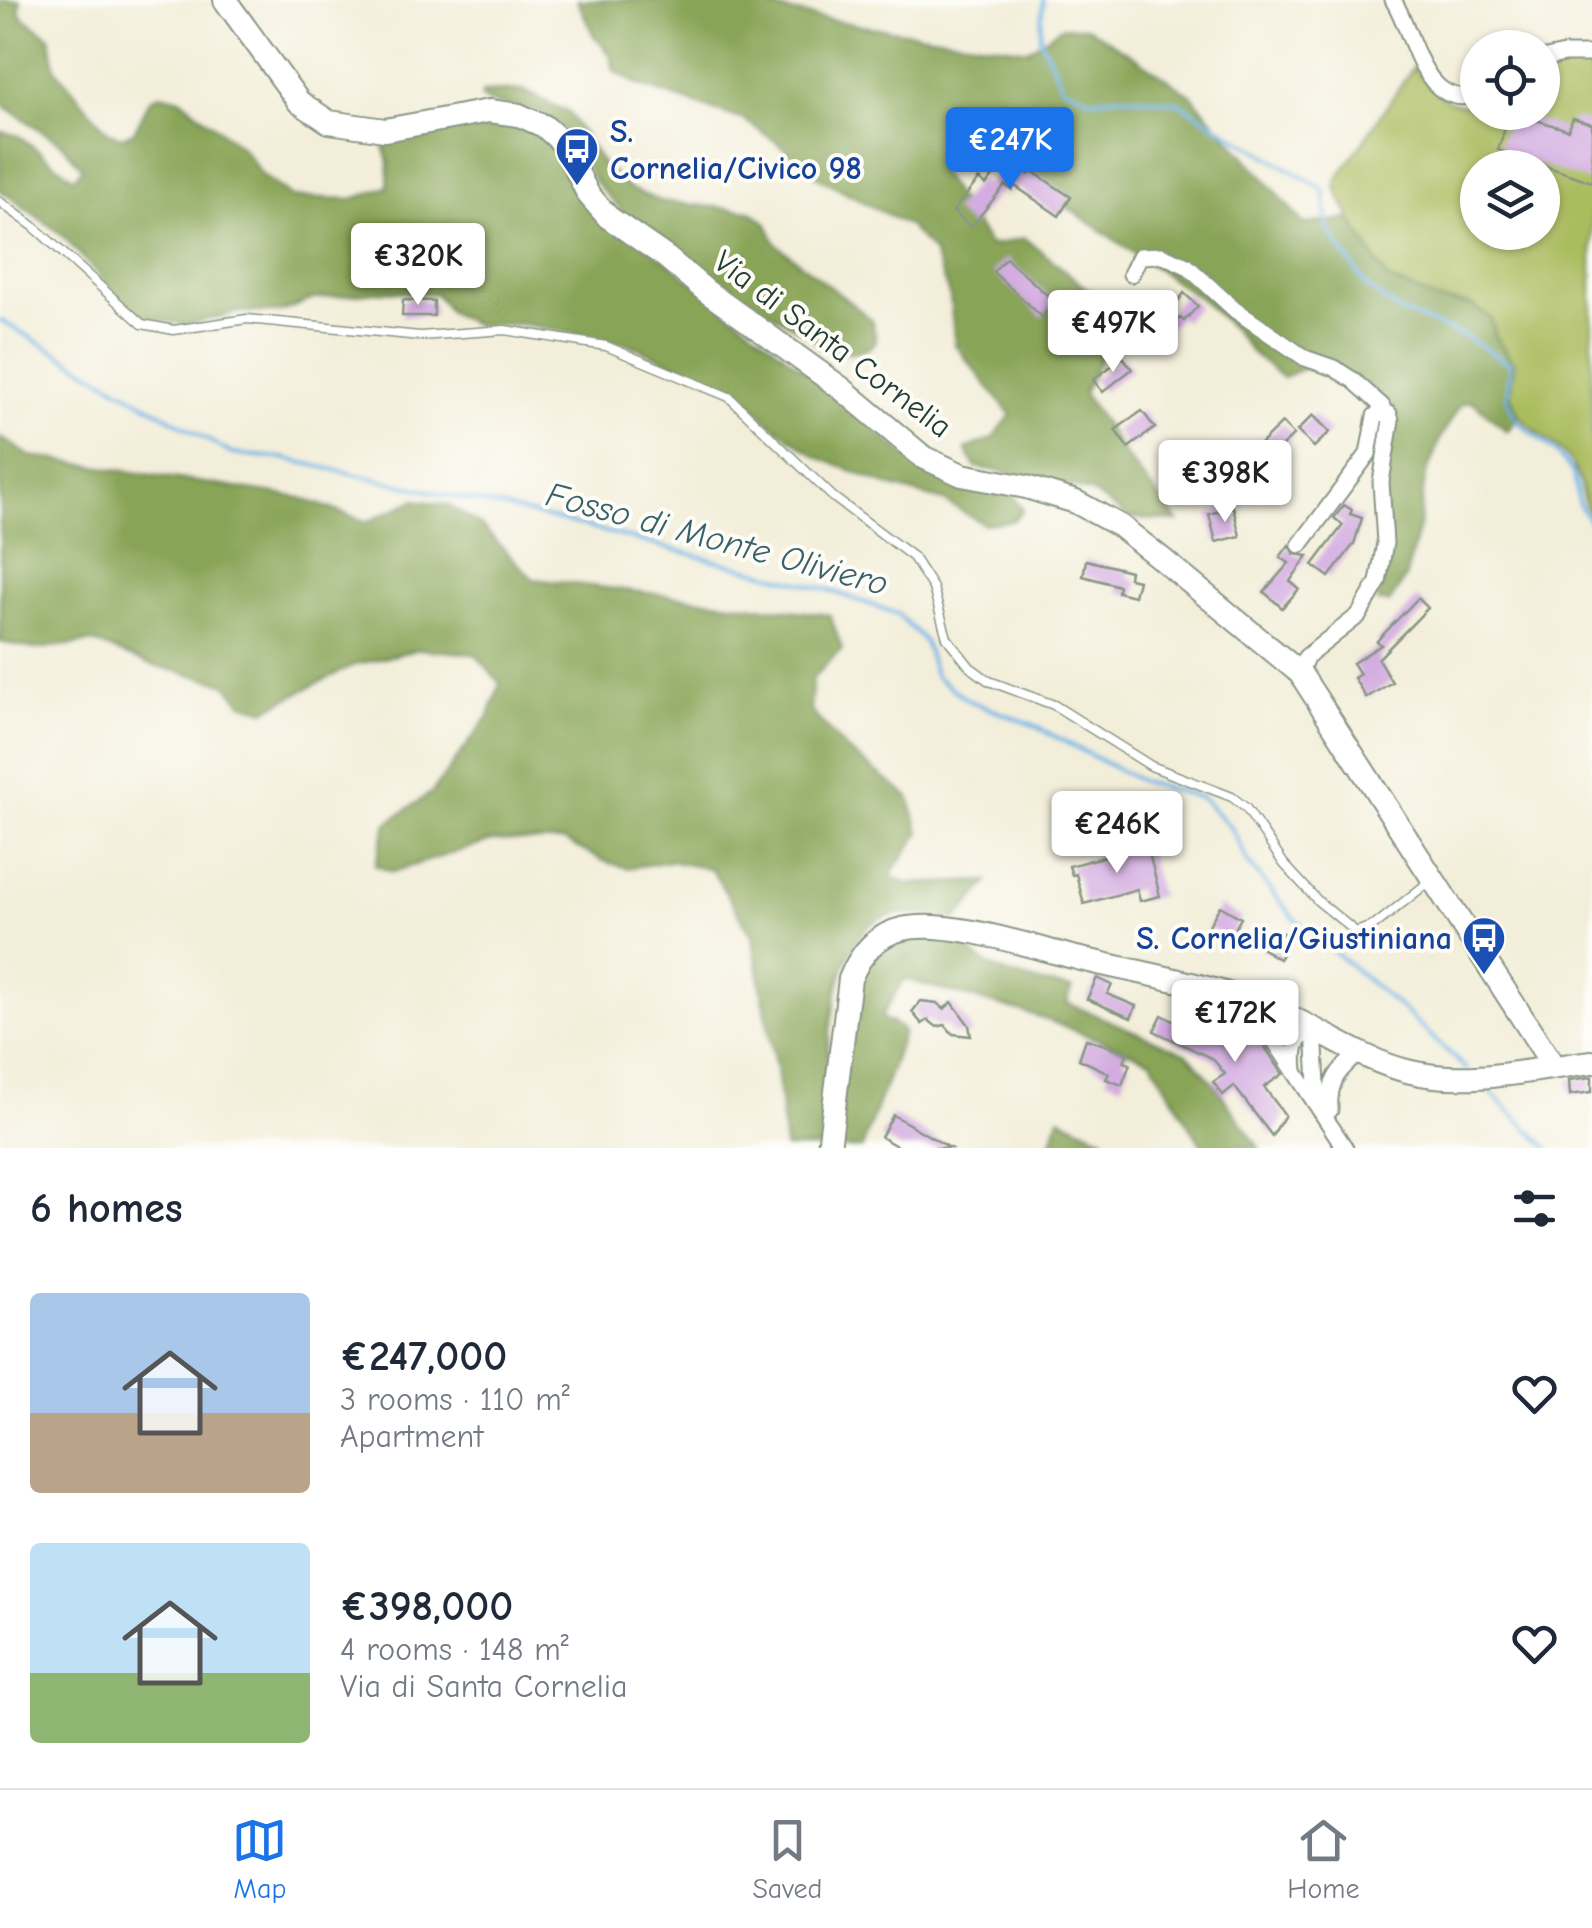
<!DOCTYPE html>
<meta charset="utf-8">
<style>
:root{--surface:#fff;--page:#f6f6f7;--text:#1f2937;--muted:#747a83;--line:#e0e1e3;--accent:#1a73e8}
body{margin:0;font-family:"Comic Neue",sans-serif;background:var(--page);color:var(--text);height:100vh;display:flex;flex-direction:column;font-size:38px;white-space:nowrap}
*{box-sizing:border-box;margin:0}
p{font-size:32px;color:var(--muted)}
.icon{flex:none;width:55px;height:55px;fill:none;stroke:currentColor;stroke-width:2;stroke-linecap:round;stroke-linejoin:round}
.map{position:relative;height:1148px;overflow:hidden}
.sheet{display:flex;flex-direction:column;background:var(--surface);flex:1}
.sheet>*{flex:none}
.buttons{position:absolute;left:1460px;top:30px;display:grid;gap:20px}
.buttons a{display:grid;place-items:center;width:100px;height:100px;border-radius:50%;background:var(--surface);box-shadow:0 2px 8px #0004;font-size:50px}
.price{position:absolute;translate:-50% -85px;padding:0 22px;border-radius:10px;background:#fff;color:#222;font-size:32px;line-height:65px;filter:drop-shadow(0 2px 5px #0008)}
.price::after{content:'';position:absolute;left:50%;top:60px;width:30px;height:22px;margin-left:-15px;background:inherit;clip-path:polygon(0 0,100% 0,50% 100%)}
.price.current{background:var(--accent);color:#fff}
ul{padding:0;list-style:none}
li{display:flex;align-items:center;gap:30px;height:250px;padding:0 30px}
li span{display:grid;place-items:center;flex:none;width:280px;height:200px;border-radius:10px;color:#555}
li>.icon{margin-inline-start:auto}
span .icon{width:120px;height:120px;fill:#fffc;stroke-width:1}
li b{font-size:42px}
h2{display:flex;justify-content:space-between;align-items:center;height:120px;padding:0 30px;font-size:42px}
.tabs{display:flex;justify-content:space-around;align-items:center;height:140px;border-top:2px solid var(--line);background:var(--surface);font-size:28px;color:var(--muted)}
.tabs a{display:grid;justify-items:center;gap:5px}
.tabs .current{color:var(--accent)}
.map>svg:first-child{display:block}
</style>
<div class="map">
<svg width="1592" height="1148" viewBox="0 0 1592 1148">
<rect width="100%" height="100%" fill="#fdfcf7"/>
<filter id="ink" filterUnits="userSpaceOnUse"><feTurbulence type="fractalNoise" baseFrequency=".01" numOctaves="2"/><feDisplacementMap in="SourceGraphic" scale="20" xChannelSelector="R" yChannelSelector="G"/><feConvolveMatrix kernelMatrix="1 2 1 2 8 2 1 2 1" color-interpolation-filters="sRGB"/></filter>
<filter id="wash" filterUnits="userSpaceOnUse"><feTurbulence type="fractalNoise" baseFrequency=".0048" numOctaves="4" result="noise"/><feDisplacementMap in="SourceGraphic" scale="40" xChannelSelector="R" yChannelSelector="G"/><feGaussianBlur stdDeviation="2.25" result="paint"/><feColorMatrix in="noise" values="0 0 0 0 0 0 0 0 0 0 0 0 0 0 0 0 0 1.4 0 .05"/><feComposite in="paint" operator="in"/></filter>
<g filter="url(#wash)">
<rect width="100%" height="100%" fill="#f3eed9"/>
<!-- green -->
<path fill="#abbc5f" stroke="#657c4a" stroke-width="2.5" fill-rule="evenodd" d="M1559,61h33v456c-12,-18 -9,-28 -16,-45 -14,-33 -61,-43 -66,-77 -2,-10 2,-23 3,-32l-17,-25 -5,-20 -19,-13 -35,-5 -50,-21 -36,-60 -14,-28 -1,-10 78,-115c16,23 33,42 63,39l1,7h64l1,-46zM1478,168h64v64h-64z"/>
<!-- forest -->
<g fill="#88a456" stroke="#547045" stroke-width="2.5">
<path d="M0,0h20v15l30,22 5,31 52,63 13,6 14,-5 16,-32 10,-6 21,5 62,50 20,27 29,21 61,2 35,-12 1,-25 -6,-19 85,-22 46,3 31,13 33,54 250,198 80,69 29,21 75,14 11,17 -11,11 -28,3 -40,-23 -55,-15 -72,-29 -47,-34 -35,-33 -107,-46 -106,-20 -46,1 -27,-13 -13,-18 -52,-3 -71,8 -32,13h-42l-52,13 -29,-5 -17,-5 -21,-16 -60,-66 -60,-43v-59l19,5 55,42 8,-10 -19,-23 -63,-42z"/>
<path d="M577,0h186l12,9 88,17 165,24 33,-23h25l46,28 59,40 113,129 47,-5 36,60 50,21 35,5 19,13 5,20 18,25 -4,31 9,23 -12,14 -35,-30 -11,2 -20,34 -16,40 -6,50 -14,52 -16,24 -12,-1 10,-38 -3,-66 8,-90c-39,-29 -60,-59 -109,-30l-32,-26 -18,-23 -32,-30 -217,-149 -31,-2 -11,9 -3,14 51,75 35,-8 77,63 4,46 -23,46 44,65 51,63 -49,-3 -36,-25 -53,-15 -65,-11 -9,-18 26,-10 19,-24 -56,-70 -5,-48 -17,-45 -25,-26 -99,-54 -28,-27 -37,-25 -105,-35 -25,-14 -4,-17 -16,-18z"/>
<path d="M523,90l46,23 33,51 28,25 30,12 90,10 16,11 10,22 96,76 4,21c-16,20 -33,8 -55,8l-6,-9 -53,-32 -133,-89 -34,-37 -27,-49 -29,-22 -52,-9 -6,-5 2,-5z"/>
<path d="M0,437l30,19 271,42 66,24 48,-22 33,5 33,21 52,53 297,36 12,34 -29,29 -3,32 36,39 63,48 11,36 -30,43 18,8 81,-3 -32,38c-25,-4 -60,-11 -83,3 -50,34 -48,169 -53,226h-36l-7,-67 -26,-146 -41,-66 -41,-8 -43,7 -23,-7 -40,-20h-72l-100,31 -17,-7 12,-42 45,-31 57,-76 11,-33 -25,-29 -55,-5 -66,16 -89,45 -23,-7 -17,-20 -77,-19 -55,-22 -58,7 -35,-7z"/>
<path d="M923,935l37,5c25,35 72,40 112,49l-5,14 121,51 25,28 46,66h-56l-52,-88 -114,-44 -133,-37 -23,38 18,10 4,5c-11,40 -28,77 -41,116h-24c5,-46 5,-159 35,-192 14,-15 31,-18 50,-21z"/>
<path d="M1059,1117l45,21 -6,10h-48z"/>
</g>
<g fill="none" stroke-linecap="round" stroke-linejoin="round">
<!-- stream -->
<g stroke="#71b5e6" stroke-width="4">
<path d="M1043,0l-3,39 23,48 29,12 31,-3 54,6 147,88 4,39 39,58 32,24 65,25 47,28 -4,33 10,24 39,31 17,21 5,29 14,24"/>
<path d="M0,320l232,134 50,4 285,64 258,67 73,25 27,28 10,34 34,25 62,23 109,57 62,17 30,31 17,35 44,53 116,98 57,54"/>
<path d="M1484,1086l64,62"/>
</g>
</g>
<g id="blocks">
<!-- building -->
<g fill="#d3ace1">
<path d="M1510,112l58,18 5,-12 19,6v58l-94,-32z"/>
<path d="M1008,157l21,17 3,-3 39,26 -12,19 -44,-30 -3,4 -7,-5 -34,42 -18,-16 26,-32 7,6z"/>
<path d="M1006,258l49,44 -13,15 -49,-45z"/>
<path d="M1184,293l14,13 -14,15 -4,-3 -16,13 -7,-9 15,-12z"/>
<path d="M403,300l31,1v15h-32z"/>
<path d="M1123,357l9,12 -29,23 -10,-12z"/>
<path d="M1142,411l13,17 -27,20 -13,-18z"/>
<path d="M1313,415l17,17 -16,15 -17,-16z"/>
<path d="M1282,423l12,12 -26,24 -11,-12z"/>
<path d="M1344,505l8,5 -2,4 12,4 -8,26 -25,33 -16,-12 30,-40 -9,-7z"/>
<path d="M1233,507l7,29 -24,6 -7,-28z"/>
<path d="M1289,545l5,9 14,2 -18,25 9,8 -17,19 -18,-16 25,-29 -9,-6z"/>
<path d="M1086,560l44,11 -1,7 9,2 -4,16 -16,-4 1,-6 -36,-10z"/>
<path d="M1418,598l10,10 -50,51 14,23 -26,16 -12,-20 6,-4 -7,-11 28,-18 -4,-4z"/>
<path d="M1147,845l13,51 -20,5 -3,-12 -53,15 -8,-30 -4,1 -3,-9z"/>
<path d="M1220,906l21,12 -12,21 -21,-12z"/>
<path d="M1283,933l9,5 -13,21 -18,-11 8,-14 10,5z"/>
<path d="M1097,978l15,7 -5,9 29,12 -5,12 -44,-19z"/>
<path d="M921,1001l16,2 7,6 8,-7 17,23 2,11 -18,-2 -8,-9 -8,2 -9,-7 -6,4 -10,-12z"/>
<path d="M1162,1015l37,20 7,-15 32,21 14,-10 5,4 26,39 -19,13 21,28 -13,21 -38,-50 -11,9 -10,-13 12,-8 -12,-15 -59,-28z"/>
<path d="M1086,1039l42,13 -4,10 6,2 -8,21 -16,-6 3,-6 -30,-14z"/>
<path d="M1592,1077v15l-22,3 -1,-15z"/>
<path d="M893,1115l57,33h-50l-19,-11z"/>
</g>
</g>
</g>
<g filter="url(#ink)">
<use href="#blocks" fill-opacity="0" stroke="#899686" stroke-width="2.5"/>
<g fill="none" stroke-linecap="round" stroke-linejoin="round">
<!-- lane casing -->
<g stroke="#899686" stroke-width="11">
<path id="lane" d="M0,202l33,24 109,98 32,6 73,-11 173,17 85,-6 101,16 123,51 104,100 80,60 20,31 14,50 23,29 19,14 65,24 97,61 81,31 14,11 38,56 34,37 38,31 19,-7 55,-44"/>
</g>
<!-- street casing -->
<g stroke="#899686" stroke-width="19">
<g id="street">
<path d="M1393,0c21,32 30,112 85,94"/>
<path d="M1542,59l22,-5h28"/>
<path d="M1131,274l9,-18 22,-1 25,11 48,44 70,48 29,10 19,12 29,26 1,6"/>
<path d="M1300,545l68,-91 7,-38 5,-3 9,1 2,6 -10,62 4,61 -7,39 -19,33 -53,42 -6,16"/>
<path d="M1234,1000l32,28 79,120"/>
<path d="M1295,1072c-2,-22 -2,-33 19,-44l3,58 7,20"/>
<path d="M1330,1110c-2,-29 9,-42 31,-57"/>
</g>
</g>
<!-- secondary casing -->
<g stroke="#899686" stroke-width="26">
<g id="secondary">
<path d="M225,0l74,102 30,20 56,8 104,-19 30,4 25,11 19,17 25,51 20,23 59,41 39,33 135,97 82,69 39,18 64,12 50,15 44,24 43,34 137,113 254,394"/>
<path d="M829,1148l21,-169c10,-25 26,-44 52,-50 46,-11 132,19 179,30 64,15 130,26 191,50 47,19 90,52 139,63 58,14 123,-3 181,-10"/>
</g>
</g>
<!-- lane -->
<use href="#lane" stroke="#fff" stroke-width="8"/>
<!-- street -->
<use href="#street" stroke="#fff" stroke-width="15"/>
<!-- secondary -->
<use href="#secondary" stroke="#fff" stroke-width="22"/>
</g>
</g>
<!-- icons -->
<defs>
<g id="bus-pin" transform="scale(2.25)"><path d="M0 17L-7.5 6A9.5 9.5 0 1 1 7.5 6Z" fill="#1a4fb4" stroke="#fdfcf7"/><path d="M-5-6H5V4H4V6H2V4H-2V6H-4V4H-5ZM-3.5-4V0h7V-4ZM-3.5 1.2v1.5H-2V1.2ZM2 1.2v1.5H3.5V1.2Z" fill="#fff"/></g>
</defs>
<g fill-rule="evenodd">
<use href="#bus-pin" x="577" y="149"/>
<use href="#bus-pin" x="1484" y="938"/>
</g>
<g text-anchor="middle" dominant-baseline="central" stroke-width="8" stroke-linejoin="round" paint-order="stroke">
<!-- transit labels -->
<g font-size="32" font-weight="bold" fill="#164399" stroke="#fdfcf7" text-anchor="start">
<text x="610" y="131">S.<tspan x="610" dy="37">Cornelia/Civico 98</tspan></text>
<text x="1452" y="938" text-anchor="end">S. Cornelia/Giustiniana</text>
</g>
<!-- street labels -->
<g font-size="32" fill="#1f3d34" stroke="#fdfcf7">
<text transform="translate(833 344) rotate(37)">Via di Santa Cornelia</text>
</g>
<!-- water labels -->
<g font-size="35" font-style="italic" fill="#386169" stroke="#fdfcf7">
<text transform="translate(717 539) rotate(15)">Fosso di Monte Oliviero</text>
</g>
</g>
</svg>
<div class="buttons">
<a><svg class="icon" aria-label="locate" viewBox="0 0 24 24"><circle cx="12" cy="12" r="6"/><path d="M12 2v4M12 18v4M2 12h4M18 12h4"/></svg></a>
<a><svg class="icon" aria-label="layers" viewBox="0 0 24 24"><path d="M12 4l9 5-9 5-9-5zM3 14l9 5 9-5"/></svg></a>
</div>
<b class="price current" style="left:1010px;top:192px">€247K</b>
<b class="price" style="left:418px;top:308px">€320K</b>
<b class="price" style="left:1113px;top:375px">€497K</b>
<b class="price" style="left:1225px;top:525px">€398K</b>
<b class="price" style="left:1117px;top:876px">€246K</b>
<b class="price" style="left:1235px;top:1065px">€172K</b>
</div>
<section class="sheet">
<h2>6 homes<svg class="icon" aria-label="filters" viewBox="0 0 24 24"><path d="M4 7h16M4 17h16"/><circle cx="9" cy="7" r="2"/><circle cx="15" cy="17" r="2"/></svg></h2>
<ul>
<li><span style="background:linear-gradient(#a9c7e8 60%,#b9a48a 0)"><svg class="icon" aria-label="home" viewBox="0 0 24 24"><path d="M3 11l9-7 9 7M6 9v11h12V9"/></svg></span><div><b>€247,000</b><p>3 rooms · 110 m²</p><p>Apartment</p></div><svg class="icon" aria-label="heart" viewBox="0 0 24 24"><path d="M12 20l-8-8c-3-5 5-10 8-4 3-6 11-1 8 4z"/></svg></li>
<li><span style="background:linear-gradient(#bfe0f5 65%,#8fb573 0)"><svg class="icon" aria-label="home" viewBox="0 0 24 24"><path d="M3 11l9-7 9 7M6 9v11h12V9"/></svg></span><div><b>€398,000</b><p>4 rooms · 148 m²</p><p>Via di Santa Cornelia</p></div><svg class="icon" aria-label="heart" viewBox="0 0 24 24"><path d="M12 20l-8-8c-3-5 5-10 8-4 3-6 11-1 8 4z"/></svg></li>
</ul>
</section>
<nav class="tabs">
<a class="current"><svg class="icon" aria-label="map" viewBox="0 0 24 24"><path d="M3 6l6-2 6 2 6-2v14l-6 2-6-2-6 2zM9 4v14M15 6v14"/></svg>Map</a>
<a><svg class="icon" aria-label="saved" viewBox="0 0 24 24"><path d="M7 4h10v16l-5-4-5 4z"/></svg>Saved</a>
<a><svg class="icon" aria-label="home" viewBox="0 0 24 24"><path d="M3 11l9-7 9 7M6 9v11h12V9"/></svg>Home</a>
</nav>
